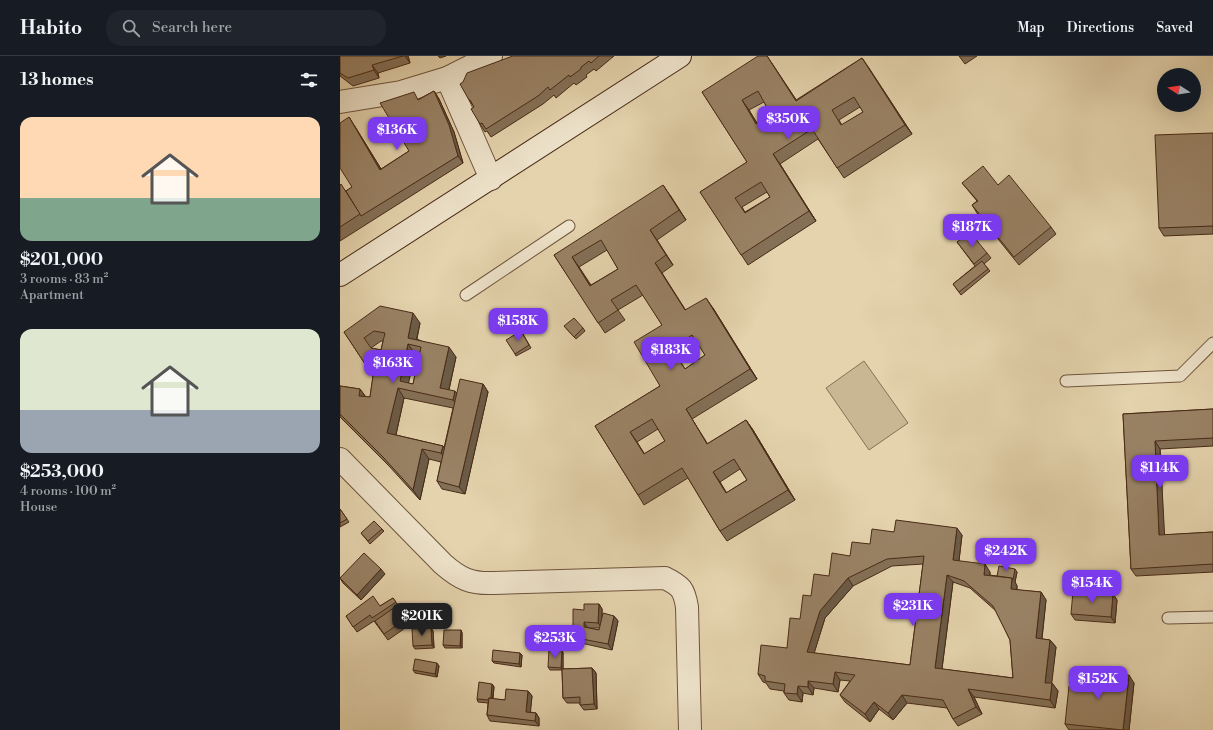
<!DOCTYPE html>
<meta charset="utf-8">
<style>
:root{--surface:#171b24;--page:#20242c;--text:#f1f3f6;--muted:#9ea1a6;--line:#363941;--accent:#7c3aed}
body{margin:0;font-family:"Libre Bodoni",serif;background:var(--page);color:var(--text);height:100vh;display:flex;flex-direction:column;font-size:15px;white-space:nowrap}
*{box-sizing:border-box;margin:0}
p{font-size:13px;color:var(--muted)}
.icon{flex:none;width:22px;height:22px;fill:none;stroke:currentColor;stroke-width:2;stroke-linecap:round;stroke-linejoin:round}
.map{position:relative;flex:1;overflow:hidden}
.side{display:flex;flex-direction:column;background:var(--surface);width:340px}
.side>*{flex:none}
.needle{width:26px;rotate:282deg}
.fabs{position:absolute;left:817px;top:12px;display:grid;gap:8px}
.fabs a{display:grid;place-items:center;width:44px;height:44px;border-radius:50%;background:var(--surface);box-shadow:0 4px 16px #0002;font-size:20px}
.price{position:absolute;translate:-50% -34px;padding:0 9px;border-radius:8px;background:var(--accent);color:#fff;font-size:13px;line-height:26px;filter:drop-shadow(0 1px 2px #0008)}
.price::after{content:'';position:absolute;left:50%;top:24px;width:12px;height:9px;margin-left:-6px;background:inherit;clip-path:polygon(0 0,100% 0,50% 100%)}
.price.current{background:#222;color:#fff}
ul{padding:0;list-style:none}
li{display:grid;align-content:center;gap:8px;height:212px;padding:0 20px}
li span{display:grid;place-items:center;height:124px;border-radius:12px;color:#555}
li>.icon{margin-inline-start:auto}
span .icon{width:72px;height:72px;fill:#fffc;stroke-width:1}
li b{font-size:17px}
h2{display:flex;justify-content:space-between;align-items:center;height:48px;padding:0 20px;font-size:17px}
header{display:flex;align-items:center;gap:24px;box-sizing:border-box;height:56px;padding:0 20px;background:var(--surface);border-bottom:1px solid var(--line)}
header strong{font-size:19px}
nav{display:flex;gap:22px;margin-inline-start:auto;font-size:14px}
.search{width:280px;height:36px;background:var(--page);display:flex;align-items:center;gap:10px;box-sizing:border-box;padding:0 14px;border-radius:16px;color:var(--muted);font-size:15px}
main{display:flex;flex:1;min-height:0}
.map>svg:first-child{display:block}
</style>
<header>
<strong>Habito</strong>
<div class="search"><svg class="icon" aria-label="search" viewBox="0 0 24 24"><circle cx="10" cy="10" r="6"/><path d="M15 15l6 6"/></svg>Search here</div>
<nav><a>Map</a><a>Directions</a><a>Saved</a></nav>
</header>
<main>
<section class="side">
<h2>13 homes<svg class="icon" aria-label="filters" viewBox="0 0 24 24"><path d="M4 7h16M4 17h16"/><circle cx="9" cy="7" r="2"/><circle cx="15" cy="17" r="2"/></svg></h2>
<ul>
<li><span style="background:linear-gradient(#ffd9b3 65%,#7fa58c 0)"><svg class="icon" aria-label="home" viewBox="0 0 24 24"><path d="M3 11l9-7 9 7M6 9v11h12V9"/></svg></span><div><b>$201,000</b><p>3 rooms · 83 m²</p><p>Apartment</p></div></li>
<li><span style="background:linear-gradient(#dfe7d0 65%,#9aa5b1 0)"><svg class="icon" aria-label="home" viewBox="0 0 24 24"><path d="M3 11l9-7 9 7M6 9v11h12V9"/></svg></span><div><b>$253,000</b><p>4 rooms · 100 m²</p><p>House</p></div></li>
</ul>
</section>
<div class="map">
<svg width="873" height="674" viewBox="0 0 873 674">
<rect width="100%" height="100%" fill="#e4d3ad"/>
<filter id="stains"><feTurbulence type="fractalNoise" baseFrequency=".005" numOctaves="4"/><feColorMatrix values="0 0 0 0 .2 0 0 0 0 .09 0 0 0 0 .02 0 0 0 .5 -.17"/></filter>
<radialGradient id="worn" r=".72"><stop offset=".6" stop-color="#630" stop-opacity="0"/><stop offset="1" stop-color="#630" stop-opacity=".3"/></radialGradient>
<!-- green -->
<path fill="#c9b693" stroke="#887054" d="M524,305l44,62 -39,27 -43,-62z"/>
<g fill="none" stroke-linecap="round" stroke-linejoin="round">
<!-- service casing -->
<g stroke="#6f543c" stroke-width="13">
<g id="service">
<path d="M126,239l103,-69"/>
<path d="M726,325l114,-5 33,-33"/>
<path d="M828,562l45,-1"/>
</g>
</g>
<!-- minor casing -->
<g stroke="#6f543c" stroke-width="24">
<g id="minor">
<path d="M107,22l44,101"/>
<path d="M0,46l61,-10 46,-14 44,-22"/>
<path d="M0,403l103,105c17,15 28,20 51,19l171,-5c16,8 19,11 22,29l3,123"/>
</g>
</g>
<!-- secondary casing -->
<g stroke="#482a16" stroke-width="24">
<path id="secondary" d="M0,219l340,-219"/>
</g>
<!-- service -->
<use href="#service" stroke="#ede2ca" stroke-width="11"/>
<!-- minor -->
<use href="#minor" stroke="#ede2ca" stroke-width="22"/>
<!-- secondary -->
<use href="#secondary" stroke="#ede2ca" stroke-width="22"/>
</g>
<!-- wall -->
<g fill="#847057" stroke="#482a16" fill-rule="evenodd">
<path d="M0,0h68l2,7 -32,10 1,5 -26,8 -13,-10z"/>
<path d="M98,0h8l-6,2z"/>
<path d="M172,0h102l-18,15 -2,-2 -8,6 1,2 -11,8 -2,-2 -18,15 -2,-3 -11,9 -52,33 -4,-6 -2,1 -5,-8 -6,-17 -5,-7z"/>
<path d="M619,0h18l-12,8z"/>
<path d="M522,2l50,76 -68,44 -26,-39 -38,25 36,57 -68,44 -48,-73 47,-30 -45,-70 69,-30 25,38zM424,46l7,13 -14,8 -8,-13zM520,51l3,5 -21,13 -3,-5zM427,136l3,5 -25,15 -3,-5z"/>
<path d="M94,35l5,8 15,33 9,31 -123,78v-56l6,6 6,-4 2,-62 27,44 28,-18 10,-52z"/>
<path d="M873,77v101l-49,2 -5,-8z"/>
<path d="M622,127l36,2 53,42 5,7 -37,31 -42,-52 -5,-8 5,-4z"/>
<path d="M330,139l16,25 -29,20 16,25 -11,8 23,37 28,-2 44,71 -65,40 15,25 39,-24 7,10 42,70 -68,41 -7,-10 -32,-53 -44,27 -6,-10 -43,-69 65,-40 2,-61 -19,-30 -25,15 7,10 -20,13 -51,-78zM267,194l11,19 -27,16 -12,-18zM359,289l6,10 -20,14 -6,-10zM318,373l7,12 -21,13 -7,-12zM400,413l7,11 -21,13 -6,-11z"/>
<path d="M617,186l30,11 4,5 -7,6 6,7 -29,24 -8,-11 22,-18z"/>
<path d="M80,267l-3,16 39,18 -7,33 8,3 26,-9 5,8 -23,102 -23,-5 -5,-8 4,-19 -12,-3 -9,41 -31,-34 -49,-49v-31l20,3 6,8h4l3,-21 -29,-44zM41,285h2l-2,9 -10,-2zM75,298l4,1 -6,29 -5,-1zM64,342l49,10 -9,40 -1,-2 -47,-11z"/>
<path d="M224,270l19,2 2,3 -9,8z"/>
<path d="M183,278l8,14 -15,8 -1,-2z"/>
<path d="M873,353v37l-53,3 4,86 49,-3v40l-77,4 -5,-7 -8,-155z"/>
<path d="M0,453l9,13 -9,5z"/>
<path d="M42,473l2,2 -14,13 -9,-11z"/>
<path d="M554,476l68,3 -3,26 31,11v3l7,1 20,-4 -2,10 2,4v4l24,2 5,8 -4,39 8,1 6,7 -5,36h1l6,8 -3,17 -81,-11 8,17 -24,12 -5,-7 -6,-11 -40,-5 -14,17 -14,-11 -9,13 -25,-20 -5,-7 10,-14 -10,-1 -2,12 -24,-4 -1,7 -10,-2 -1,9 -13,-2 -5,-7v-2l-14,-2 -4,-6 -3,-1 -5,-8 29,-26 24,-52 18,-20 21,-20 20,-12zM583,508l-13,101 -96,-12 11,-35 28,-32 39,-20zM613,526l17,6 26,23 14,29 3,38 -71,-9z"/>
<path d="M45,518l-24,26 -18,-17 -3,-5z"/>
<path d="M773,538l4,6 -2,23 -40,-3 -4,-6z"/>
<path d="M53,542l18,26 -23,16 -14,-19 -17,11 -11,-16 34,-10z"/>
<path d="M259,548l3,5v7h12l4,5 -6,29 -31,-7 -4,-5 1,-5h-2l-3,-5 11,-18zM248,572h12l-1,2z"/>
<path d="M91,572l2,3 1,17 -19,1 -2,-3z"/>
<path d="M121,574l1,3v15h-17l-2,-3z"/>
<path d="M222,594l1,3v16l29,-1 4,5 1,36 -13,1 -4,-5v-2h-13l-4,-5 -1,-28h-12l-2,-3z"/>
<path d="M180,597l2,2 -1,12 -27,-4 -2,-2z"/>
<path d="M99,610l-2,11 -22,-4 -2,-3z"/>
<path d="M794,627l-5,47h-60l-4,-6 12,-37z"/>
<path d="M152,628l2,3 -1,12 12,1 23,-9 4,5 -2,16 6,1 3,5v8l-49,-5 -3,-6 1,-12 -10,-1 -1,-3z"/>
</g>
<!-- shaded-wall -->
<g fill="#6b5b47" stroke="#482a16">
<path d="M65,0h3l2,7z"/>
<path d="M427,0l36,54 -7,-9z"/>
<path d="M522,2l7,10 43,66 -7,-9z"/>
<path d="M32,9l6,8 1,5 -5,-8z"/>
<path d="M94,35l5,8 15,33 9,31 -5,-7z"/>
<path d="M402,44l7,10 14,24 -7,-10z"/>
<path d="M9,61l5,8 32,52 -6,-7z"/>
<path d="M433,98l7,10 36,57 -7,-10z"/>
<path d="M323,129l7,10 16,25 -7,-10z"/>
<path d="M310,174l7,10 16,25 -7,-10z"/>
<path d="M232,201l7,10 18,29 -7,-10z"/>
<path d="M315,207l7,10 30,47 -7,-10z"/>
<path d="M366,242l7,10 44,71 -7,-10z"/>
<path d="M73,257l7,10 -5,23 -7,-8z"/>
<path d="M68,288l7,10 -8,36 -7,-9z"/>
<path d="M109,291l7,10 -9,41 -7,-10z"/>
<path d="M143,328l5,8 -23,102 -6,-7z"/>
<path d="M58,332l6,10 -10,45 -7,-10z"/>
<path d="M20,333l7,10 -8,-3z"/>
<path d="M115,335l7,10 -2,9 -7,-10z"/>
<path d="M346,353l6,10 22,35 -7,-10z"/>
<path d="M406,364l7,10 42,70 -7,-10z"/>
<path d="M290,376l7,10 14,22 -7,-10z"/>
<path d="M815,385l5,8 5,94 -6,-8z"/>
<path d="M103,390l7,10 -2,7 -7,-10z"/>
<path d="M82,393l7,10 -9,41 -7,-10z"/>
<path d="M373,416l7,10 13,21 -7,-10z"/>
<path d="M617,472l5,7 -4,33 -5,-8z"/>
<path d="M645,508l5,8 -1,10 -5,-7z"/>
<path d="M41,513l4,5 -24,26 -4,-5z"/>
<path d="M675,513l2,3 -2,10 2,4 -1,11 -5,-8 1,-11z"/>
<path d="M607,519l6,7 -12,94 -6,-8z"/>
<path d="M508,522l5,8 -28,32 -13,42 -5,-8 13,-41z"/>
<path d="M701,536l5,8 -5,46 -5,-8z"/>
<path d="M773,538l4,6 -2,23 -4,-6z"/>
<path d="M259,548l3,5v19l-4,-5z"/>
<path d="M274,560l4,5 -6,29 -4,-6z"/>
<path d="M244,566l4,6 -4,-1z"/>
<path d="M91,572l2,3 1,17 -2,-3z"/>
<path d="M121,574l1,3v15l-2,-2z"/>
<path d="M710,584l6,7 -5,43 -6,-7z"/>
<path d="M222,594l1,3v17l-2,-2z"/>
<path d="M180,597l2,2 -1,12 -2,-3z"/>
<path d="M97,607l2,3 -2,11 -2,-3z"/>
<path d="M252,612l4,5 1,36 -3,-5z"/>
<path d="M495,616l5,8 -2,12 -5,-8z"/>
<path d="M789,619l5,8 -5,47h-6z"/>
<path d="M468,625l6,7 -1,7 -5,-8z"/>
<path d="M712,627l6,8 -3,17 -5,-8z"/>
<path d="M152,628l2,3 -2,16 -2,-2z"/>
<path d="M458,630l5,7 -1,9 -5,-8z"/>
<path d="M628,633l6,8 8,17 -6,-7z"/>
<path d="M188,635l4,5 -2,21 -4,-5z"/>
<path d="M562,639l5,8 -14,17 -5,-7z"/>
<path d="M534,646l5,7 -9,13 -5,-8z"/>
<path d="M196,657l3,5v8l-4,-5z"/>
</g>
<!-- building -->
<g fill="#998265" stroke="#482a16" fill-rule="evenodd">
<path d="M0,0h63l-31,9 2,5 -26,8 -8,-5z"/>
<path d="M172,0h87l-8,7 -2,-2 -8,6v2l-11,8 -1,-2 -19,15 -2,-3 -10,9 -52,33 -4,-6 -2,1 -9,-15 3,-2 -4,-7h-1l-9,-16 3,-2 4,-9 43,-16z"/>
<path d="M418,0h9l29,45 66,-43 43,67 -68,43 -25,-39 -39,25 36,57 -68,44 -41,-63 47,-30 -45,-70zM418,35l13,24 -15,9 -14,-24zM514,41l9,15 -22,13 -9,-15zM421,126l9,15 -25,16 -10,-15z"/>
<path d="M94,35l15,34 9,31 -97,60 -15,-25 6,-4 -12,-19v-45l9,-6 31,53 29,-19 -29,-48 34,-11 4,8z"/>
<path d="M873,77v93l-54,2 -4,-93z"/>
<path d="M643,110l15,19 11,-10 42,52 -37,30 -42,-52 6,-4 -16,-18z"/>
<path d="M1,128l19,30 -20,13v-42z"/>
<path d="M323,129l16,25 -29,20 16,25 -11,8 30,47 21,-12 44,71 -64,40 21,35 39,-24 42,70 -68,41 -38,-63 -44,27 -43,-69 65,-40 -26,-44 28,-17 -26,-40 -25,15 7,10 -20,13 -44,-68zM261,184l17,29 -28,17 -18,-29zM352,279l13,20 -20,14 -13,-20zM312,363l13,22 -21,13 -14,-22zM394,403l13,21 -21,13 -13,-21z"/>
<path d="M630,176l17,21 -13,11 -17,-22z"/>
<path d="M642,205l6,8 -29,23 -6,-8z"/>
<path d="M40,250l33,7 -5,25 41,9 -9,41 15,3 -2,9 -55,-12 -11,45 56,13 -2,7 -19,-4 -9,41 -31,-34 -42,-42v-28l20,3 -1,7 11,1 3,-21 -29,-44zM34,275l11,2 -4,17 -10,-2 -7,-10zM68,288l13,3 -8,37 -13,-3z"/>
<path d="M234,262l9,10 -9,9 -10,-11z"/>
<path d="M181,275l8,14 -14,9 -9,-14z"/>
<path d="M120,323l23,5 -24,103 -22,-6z"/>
<path d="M873,353v29l-58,3 4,94 54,-3v32l-82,5 -8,-155z"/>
<path d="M0,453l7,10 -7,4z"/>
<path d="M556,464l61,8 -4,32 32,4 -1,11 28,3 -1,11 30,3 -5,46 14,2 -5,43h7l-2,17 -82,-11 8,18 -23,12 -10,-19 -41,-5 -14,18 -14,-11 -9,12 -25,-19 15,-20 -20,-3 -2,12 -25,-3v6l-10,-1 -1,8 -13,-1 1,-9 -20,-3v-5l-7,-2 3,-29 26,3 3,-30 10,1 3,-24 8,1 3,-22 15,2 3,-23 18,3 2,-14 18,2 2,-15 22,3zM584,500l-14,109 -103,-13 13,-41 28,-33 39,-19zM607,519l17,6 29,25 17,34 3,38 -78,-10z"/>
<path d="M34,465l8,8 -14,12 -7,-8z"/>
<path d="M24,497l17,16 -24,26 -17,-17z"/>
<path d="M659,510l16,3 -2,11 -1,-2 -15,-2z"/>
<path d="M733,535l40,3 -2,23 -40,-3z"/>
<path d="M33,540l7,10 13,-8 3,4 -24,16 -2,-3 -17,12 -7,-11z"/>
<path d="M244,548h15l-1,19 -14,-1v5l15,3 4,-17 11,3 -6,28 -31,-6 2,-10h-6v-19l11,1z"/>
<path d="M58,549l9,13 -23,16 -9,-13z"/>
<path d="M91,572l1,17 -19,1 -1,-17z"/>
<path d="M104,574h17l-1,16 -17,-1z"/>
<path d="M153,594l27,3 -1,11 -27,-3z"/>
<path d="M209,594h13l-1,18 -13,-1z"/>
<path d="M75,603l22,4 -2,11 -22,-4z"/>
<path d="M252,612l2,36 -14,1v-8l-17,1 -1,-29z"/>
<path d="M739,614l50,5 -6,55 -58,-6 4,-38 8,1z"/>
<path d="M139,626l13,2 -1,14h-2l-1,2 -11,-1z"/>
<path d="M166,633l22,2 -2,21 10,1 -1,8 -48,-6 2,-17 16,2z"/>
</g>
<rect width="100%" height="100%" filter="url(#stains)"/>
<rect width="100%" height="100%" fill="url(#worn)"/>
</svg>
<div class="fabs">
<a><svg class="needle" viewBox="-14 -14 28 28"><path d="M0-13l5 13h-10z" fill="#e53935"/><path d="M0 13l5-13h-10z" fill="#9ea1a6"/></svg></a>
</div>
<b class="price" style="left:448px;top:84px">$350K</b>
<b class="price" style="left:57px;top:95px">$136K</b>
<b class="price" style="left:632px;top:192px">$187K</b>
<b class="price" style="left:178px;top:286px">$158K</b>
<b class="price" style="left:331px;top:315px">$183K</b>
<b class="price" style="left:53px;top:328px">$163K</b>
<b class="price" style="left:820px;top:433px">$114K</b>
<b class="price" style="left:666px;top:516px">$242K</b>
<b class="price" style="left:752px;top:548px">$154K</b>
<b class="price" style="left:573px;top:571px">$231K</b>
<b class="price current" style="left:82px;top:581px">$201K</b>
<b class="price" style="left:215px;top:603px">$253K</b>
<b class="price" style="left:758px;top:644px">$152K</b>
</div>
</main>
